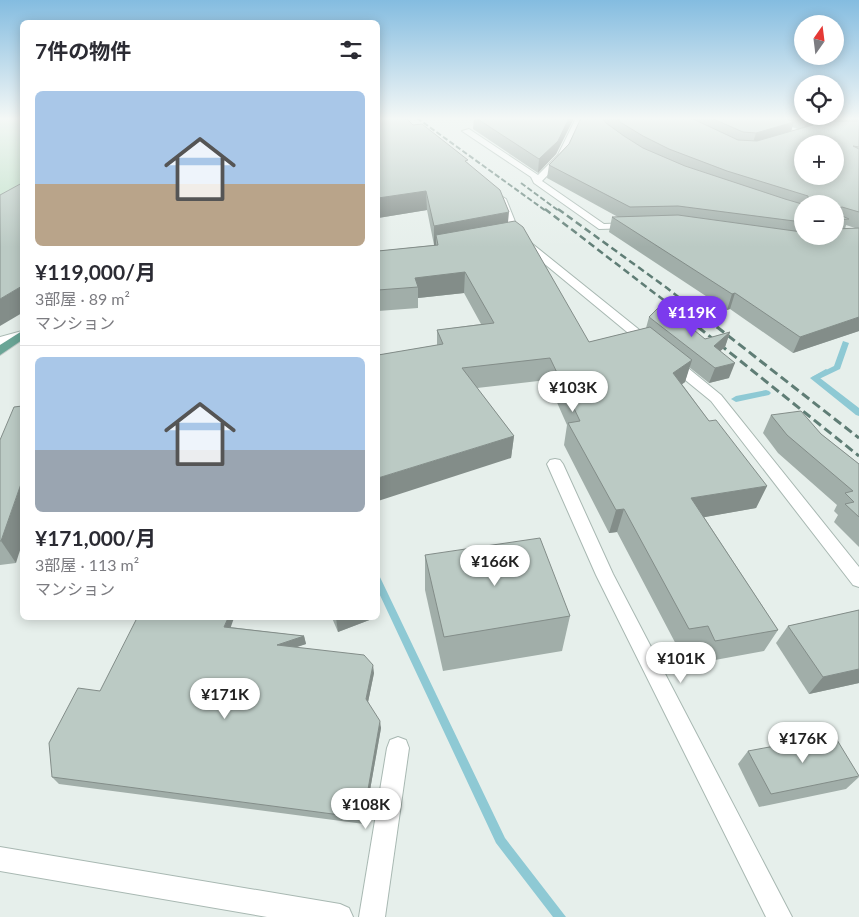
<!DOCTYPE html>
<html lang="ja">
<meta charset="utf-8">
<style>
:root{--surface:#fff;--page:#f7f7f7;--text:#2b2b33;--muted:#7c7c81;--line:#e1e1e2;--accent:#7c3aed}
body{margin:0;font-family:Lato,"Noto Sans JP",sans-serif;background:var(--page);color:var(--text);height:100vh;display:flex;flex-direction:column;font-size:19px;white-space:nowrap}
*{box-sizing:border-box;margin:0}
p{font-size:16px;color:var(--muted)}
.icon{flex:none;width:28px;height:28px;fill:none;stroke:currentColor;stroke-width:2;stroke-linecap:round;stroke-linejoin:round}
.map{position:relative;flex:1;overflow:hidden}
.panel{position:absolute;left:20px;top:20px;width:360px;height:600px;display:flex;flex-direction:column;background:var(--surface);border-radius:8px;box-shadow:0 2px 12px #0003}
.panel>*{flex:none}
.needle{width:32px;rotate:14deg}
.fabs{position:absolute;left:794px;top:15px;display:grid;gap:10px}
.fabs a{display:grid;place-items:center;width:50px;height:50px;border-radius:50%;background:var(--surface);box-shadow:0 2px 12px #0003;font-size:25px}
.price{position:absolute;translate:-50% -42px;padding:0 11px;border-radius:18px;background:#fff;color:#222;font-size:16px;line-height:32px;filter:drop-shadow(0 1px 2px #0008)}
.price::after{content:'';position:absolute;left:50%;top:30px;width:15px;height:11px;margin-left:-8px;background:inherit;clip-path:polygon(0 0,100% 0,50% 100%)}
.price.active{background:var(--accent);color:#fff}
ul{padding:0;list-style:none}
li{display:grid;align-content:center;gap:10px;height:265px;padding:0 15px}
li+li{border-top:1px solid var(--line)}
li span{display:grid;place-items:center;height:155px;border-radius:8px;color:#555}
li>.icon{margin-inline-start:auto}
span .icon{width:90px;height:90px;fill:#fffc;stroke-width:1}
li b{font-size:21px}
h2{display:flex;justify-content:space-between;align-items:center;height:60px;padding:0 15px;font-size:21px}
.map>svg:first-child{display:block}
</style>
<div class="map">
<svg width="859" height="917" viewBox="0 0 859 917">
<rect width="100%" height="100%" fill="#e6efeb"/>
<!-- green -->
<path fill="#bfe0c8" d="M0,118h22v84l-22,6z"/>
<!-- water -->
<g fill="#8ec9d4">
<path d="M843,341l6,2 -9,26 -23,11 -5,-3 22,-11z"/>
<path d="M378,573l127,265 61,79h-13l-57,-74 -118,-252z"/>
</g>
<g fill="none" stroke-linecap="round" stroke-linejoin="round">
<!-- stream -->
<g fill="#8ec9d4" fill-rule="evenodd">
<path d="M826,369l4,3 -10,6 39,30v8l-3,-1 -46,-37z"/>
<path d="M766,390l3,1 2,2 -2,2 -33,7 -5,-3 5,-3z"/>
</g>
<!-- minor casing -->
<g stroke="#a8b8b2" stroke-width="2">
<g id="minor">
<path d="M576,118h8l-18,38 -24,25 62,43 26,-1 3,1v4l-34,1 -65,-46 -3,-6 -69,-46 7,-2 69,46 20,-20z"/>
<path d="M501,196l5,3 14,35 132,106 2,3 -2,3h-8l-132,-109 -16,-38z"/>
<path d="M22,331v8l-22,6v-8z"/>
<path d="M672,358l5,1 44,36 138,172v20l-6,-2 -142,-184 -44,-36 -1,-3 1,-3z"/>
<path d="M555,459l5,1 3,4 50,110 179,343h-26l-170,-342 -49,-111 3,-4z"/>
<path d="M398,737l8,3 3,8 -24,169h-26l28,-169 3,-8z"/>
<path d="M0,847l340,57 9,4 4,9h-86l-267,-46z"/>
</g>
</g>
<!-- major casing -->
<g stroke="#c2cac8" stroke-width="2">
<path id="major" d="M22,331v9l-22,15v-10z"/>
</g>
<!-- minor -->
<use href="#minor" fill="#fff" fill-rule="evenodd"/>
<!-- major -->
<use href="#major" fill="#6aa596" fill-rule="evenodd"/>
<!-- rail-far2 -->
<g stroke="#5f7d75" stroke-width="2" stroke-dasharray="5.5 2.5" stroke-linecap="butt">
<path d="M417,118l129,93"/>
<path d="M521,183l38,28"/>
</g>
<!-- rail-far1 -->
<g stroke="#5f7d75" stroke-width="2.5" stroke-dasharray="7 4" stroke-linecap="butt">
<path d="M545,209l155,119"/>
<path d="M558,209l109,79 51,40"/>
</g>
<!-- rail -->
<g stroke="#5f7d75" stroke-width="3" stroke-dasharray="9 4.5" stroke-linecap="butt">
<path d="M698,327l161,129"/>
<path d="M717,327l142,111"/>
</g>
</g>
<!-- wall -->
<g fill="#a1aea9" fill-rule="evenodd">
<path d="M378,118l35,7 55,38 121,179 57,-14 3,-11 56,22 25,-7 -5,15 -5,4 9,27 -20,5 -20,-16 -4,15 -3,2 27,37 58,65 -11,22 -52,9 74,113 -14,21 -60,11 -7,-15 -18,3 -62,-118 -8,1 -45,-88 3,-20 -20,-45 -70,8 37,48 -3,22 -133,-103 59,-10v-15l44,-6 -17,-31 -46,5v10l-40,3v-60l56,-6 -7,-35 -49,8z"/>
<path d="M474,118h100l-18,36 -18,19 -65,-44z"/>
<path d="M581,118h278v213l-66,22 -63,-44 -3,1 -118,-78 3,-15h6l-71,-39 2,-13 20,-21zM792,127l6,2 -7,2zM802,204h33v32h-33zM846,225l9,3 -10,1z"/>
<path d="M771,415l50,19 38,30v83l-25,-25 4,-7 -4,-4 3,-6 -59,-52 -15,-20z"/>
<path d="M0,440l16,123 -16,2z"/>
<path d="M425,555l145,61 -8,35 -119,20 -18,-81z"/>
<path d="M859,610v73l-50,11 -33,-51 12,-17z"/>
<path d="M332,618h40v1l-34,13z"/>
<path d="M230,627l74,9 2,8 -10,3 78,26 -6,29 13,26 -17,96 -305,-40 -7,-7 48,-86z"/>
<path d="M748,751l111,26 -13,12 -87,18 -21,-43z"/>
</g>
<!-- shaded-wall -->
<g fill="#838d89">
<path d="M569,118h5l-18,36 -18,19 1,-14z"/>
<path d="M808,118h13l-3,9 -15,4z"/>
<path d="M794,122l-4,13 -38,11 4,-13z"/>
<path d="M426,191l1,19 -49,8v-20z"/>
<path d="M509,212l-2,20 -71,3v10l-2,1v-20z"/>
<path d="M465,272l-1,21 -46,5v-11l-3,-9z"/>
<path d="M22,286v27l-22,13v-27z"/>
<path d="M735,293l-5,16 -3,1 5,-16z"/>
<path d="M859,317v14l-66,22 7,-16z"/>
<path d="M730,332l-5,15 -16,14 5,-15z"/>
<path d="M692,360l-7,22 -18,13 6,-22z"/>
<path d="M735,363l-6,15 -20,5 6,-15z"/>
<path d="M514,436l-3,22 -133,43v-23z"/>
<path d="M22,481v63l-6,19 -15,-22z"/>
<path d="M767,486l-11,22 -73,13 8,-23z"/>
<path d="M624,509l-7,23 -8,1 7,-23z"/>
<path d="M228,618h6l-6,17 -4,-8z"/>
<path d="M336,618h36v1l-34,13z"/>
<path d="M304,636l2,8 -27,9 -2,-8z"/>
<path d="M373,665l1,8 -7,34 -1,-8z"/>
<path d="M859,669v14l-50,11 14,-17z"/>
<path d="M380,721l1,7 -17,96 -1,-6z"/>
</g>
<!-- building -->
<g fill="#bbcac4" stroke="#838d89" fill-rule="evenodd">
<path d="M378,118h28l7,7 9,-1 46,36 -3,1 35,29 9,22 -75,14 -8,-35 -48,7z"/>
<path d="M476,118h93l-11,23 -19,18z"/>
<path d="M581,118h21l4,5 18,13 19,12 42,18 100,33 17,5v18l-124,-16 -48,1 -81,-42 20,-21z"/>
<path d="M617,118h74l47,22 19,1 66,-19 36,-1v26l-6,-1 6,3v63l-17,-5 -3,1 1,7 9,4 -14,1v-16h-26l-1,-8 -81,-25 -58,-22 -26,-13 -23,-14zM802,144h33v32h-33z"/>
<path d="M711,118h74l9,4 -38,11 -13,-1z"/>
<path d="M22,183v103l-22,13v-104z"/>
<path d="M678,215l124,17v4h33v-7l24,-1v89l-59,20 -65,-44 -3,1 -120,-77z"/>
<path d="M515,221l8,6 66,115 61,-15 42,33 -19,13 36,48 7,-1 51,66 -76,12 87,132 -63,11 -7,-15 -19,3 -65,-120 -8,1 -48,-87 12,-2 -30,-63 -88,10 52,68 -136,42v-125v2l65,-11 -6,-14 57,-7 -29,-51 -50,6 3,9 -40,3v-39l60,-6 -2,-10z"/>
<path d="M662,304l43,35 25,-7 -16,14 21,17 -20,5 -66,-51z"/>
<path d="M22,406v75l-21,60h-1v-101l14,-33z"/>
<path d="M801,411l20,23 38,30v53l-14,-13 9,-2 -9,-9 8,-2 -66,-56 -16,-20z"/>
<path d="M540,538l30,78 -126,21 -19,-82z"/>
<path d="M859,610v59l-36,8 -35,-51z"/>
<path d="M137,618h91l-4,9 80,9 -27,9 87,10 9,10 -7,34 14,22 -17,97 -311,-41 -3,-34 29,-55 22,3z"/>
<path d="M834,735l25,41 -88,18 -23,-43z"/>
</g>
<!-- sky -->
<linearGradient id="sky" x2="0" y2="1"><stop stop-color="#84bce0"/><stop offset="0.48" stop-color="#f4f8f6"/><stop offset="1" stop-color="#f4f8f6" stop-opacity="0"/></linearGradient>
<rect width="859" height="247" fill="url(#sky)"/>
</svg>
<div class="fabs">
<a><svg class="needle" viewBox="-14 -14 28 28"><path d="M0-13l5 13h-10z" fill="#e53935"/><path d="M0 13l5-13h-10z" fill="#7c7c81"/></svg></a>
<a><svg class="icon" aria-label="locate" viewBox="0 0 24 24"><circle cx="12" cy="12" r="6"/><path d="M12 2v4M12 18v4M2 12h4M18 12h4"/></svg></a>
<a>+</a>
<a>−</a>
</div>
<b class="price active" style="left:692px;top:338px">¥119K</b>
<b class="price" style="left:573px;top:413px">¥103K</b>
<b class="price" style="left:495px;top:587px">¥166K</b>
<b class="price" style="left:681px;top:684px">¥101K</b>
<b class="price" style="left:225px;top:720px">¥171K</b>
<b class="price" style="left:803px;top:764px">¥176K</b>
<b class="price" style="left:366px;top:830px">¥108K</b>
<section class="panel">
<h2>7件の物件<svg class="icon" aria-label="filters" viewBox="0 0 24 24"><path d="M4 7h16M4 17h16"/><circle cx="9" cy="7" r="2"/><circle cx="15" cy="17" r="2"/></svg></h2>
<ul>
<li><span style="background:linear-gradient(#a9c7e8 60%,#b9a48a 0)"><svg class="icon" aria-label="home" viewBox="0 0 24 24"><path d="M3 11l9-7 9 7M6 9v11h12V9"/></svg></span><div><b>¥119,000/月</b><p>3部屋 · 89 m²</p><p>マンション</p></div></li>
<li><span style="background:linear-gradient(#a9c7e8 60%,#9aa5b1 0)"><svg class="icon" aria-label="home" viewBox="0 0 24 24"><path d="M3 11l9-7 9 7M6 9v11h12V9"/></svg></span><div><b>¥171,000/月</b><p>3部屋 · 113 m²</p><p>マンション</p></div></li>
</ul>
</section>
</div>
